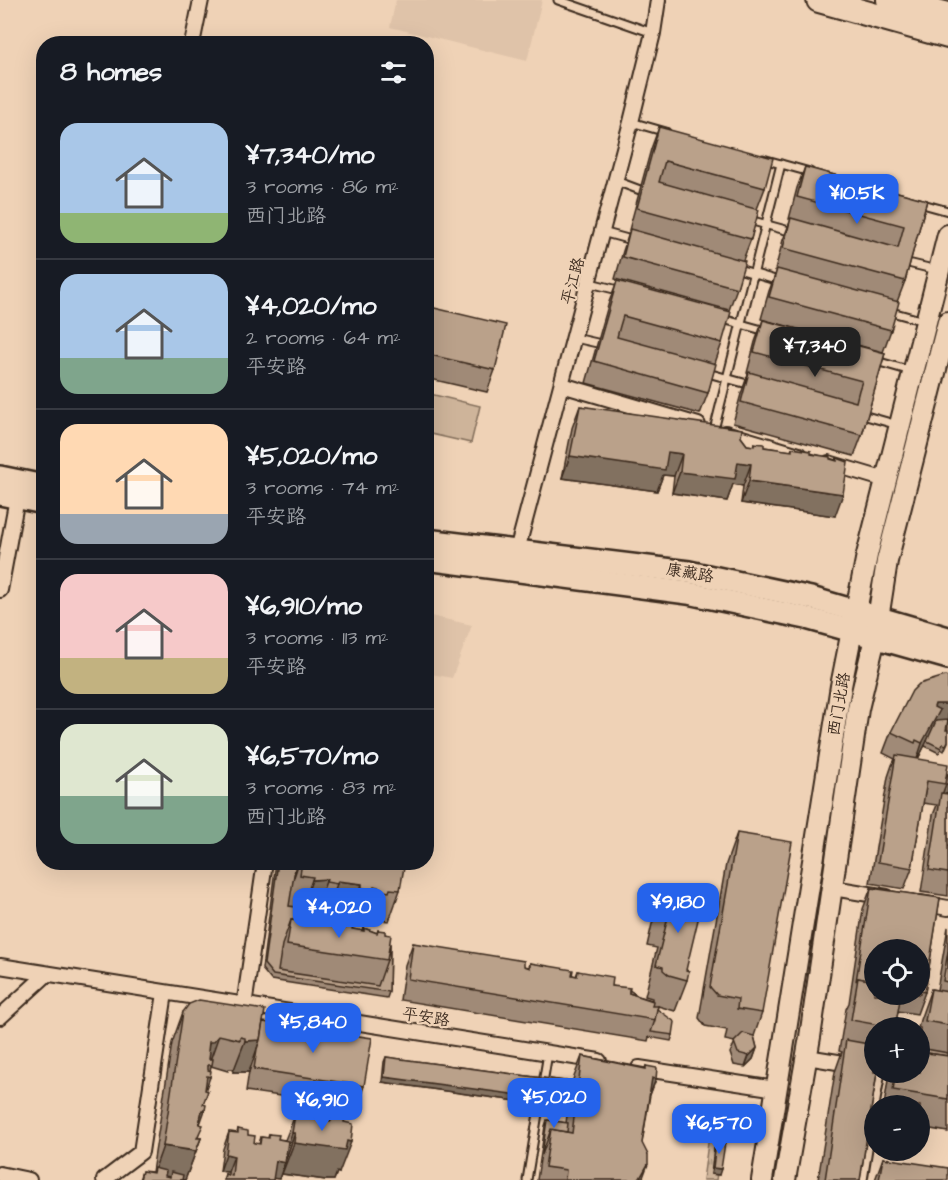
<!DOCTYPE html>
<meta charset="utf-8">
<style>
:root{--surface:#171b24;--page:#20242c;--text:#f1f3f6;--muted:#9ea1a6;--line:#363941;--accent:#2563eb}
body{margin:0;font-family:"Architects Daughter","LXGW WenKai TC",sans-serif;background:var(--page);color:var(--text);height:100vh;display:flex;flex-direction:column;font-size:22px;white-space:nowrap}
*{box-sizing:border-box;margin:0}
p{font-size:20px;color:var(--muted)}
.icon{flex:none;width:33px;height:33px;fill:none;stroke:currentColor;stroke-width:2;stroke-linecap:round;stroke-linejoin:round}
.map{position:relative;flex:1;overflow:hidden}
.drawer{position:absolute;left:36px;top:36px;width:398px;height:834px;display:flex;flex-direction:column;background:var(--surface);border-radius:24px;box-shadow:0 6px 24px #0002}
.drawer>*{flex:none}
.buttons{position:absolute;left:864px;top:939px;display:grid;gap:12px}
.buttons a{display:grid;place-items:center;width:66px;height:66px;border-radius:50%;background:var(--surface);box-shadow:0 6px 24px #0002;font-size:30px}
.price{position:absolute;translate:-50% -51px;padding:0 14px;border-radius:12px;background:var(--accent);color:#fff;font-size:20px;line-height:39px;filter:drop-shadow(0 2px 3px #0008)}
.price::after{content:'';position:absolute;left:50%;top:36px;width:18px;height:14px;margin-left:-9px;background:inherit;clip-path:polygon(0 0,100% 0,50% 100%)}
.price.on{background:#222;color:#fff}
ul{padding:0;list-style:none}
li{display:flex;align-items:center;gap:18px;height:150px;padding:0 24px}
li+li{border-top:2px solid var(--line)}
li span{display:grid;place-items:center;flex:none;width:168px;height:120px;border-radius:18px;color:#555}
li>.icon{margin-inline-start:auto}
span .icon{width:72px;height:72px;fill:#fffc;stroke-width:1}
li b{font-size:26px}
h2{display:flex;justify-content:space-between;align-items:center;height:72px;padding:0 24px;font-size:26px}
.map>svg:first-child{display:block}
</style>
<div class="map">
<svg width="948" height="1180" viewBox="0 0 948 1180">
<defs>
<pattern id="grass-tufts" width="24" height="20" patternUnits="userSpaceOnUse" patternTransform="scale(1.5)"><rect width="24" height="20" fill="#ceb49a"/><path d="M3 7l-1-3M5 7V3M7 7l1-3M15 17l-1-3M17 17v-4M19 17l1-3" fill="none" stroke="#a8937d"/></pattern>
</defs>
<rect width="100%" height="100%" fill="#efd2b6"/>
<filter id="ink" filterUnits="userSpaceOnUse"><feTurbulence type="fractalNoise" baseFrequency=".0167" numOctaves="2"/><feDisplacementMap in="SourceGraphic" scale="12" xChannelSelector="R" yChannelSelector="G"/><feConvolveMatrix kernelMatrix="1 2 1 2 8 2 1 2 1" color-interpolation-filters="sRGB"/></filter>
<g filter="url(#ink)">
<!-- built -->
<g fill="#dfc3a9">
<path d="M396,0h146l-15,61 -137,-34z"/>
<path d="M426,615l46,10 -20,53 -26,-5z"/>
</g>
<!-- grass -->
<g fill="url(#grass-tufts)" stroke="#846f5c" stroke-width="1.5">
<path d="M703,1104l22,12v5l-33,-4 1,-8z"/>
<path d="M689,1127l34,5 -7,48h-13l6,-44 -20,-3z"/>
</g>
<!-- pitch -->
<path fill="#ceb49a" stroke="#846f5c" stroke-width="1.5" d="M426,393l54,13 -9,37 -45,-10z"/>
<g fill="none" stroke-linecap="round" stroke-linejoin="round">
<!-- lane casing -->
<g stroke="#3b2a1e" stroke-width="11">
<g id="lane">
<path d="M558,0l95,33"/>
<path d="M631,122l35,10"/>
<path d="M763,159l47,13"/>
<path d="M616,181l24,9"/>
<path d="M919,203l29,8"/>
<path d="M749,220l44,12"/>
<path d="M602,232l33,9"/>
<path d="M908,263l29,7"/>
<path d="M735,268l47,14"/>
<path d="M590,283l32,8"/>
<path d="M888,311l36,10"/>
<path d="M719,318l47,13"/>
<path d="M575,338l22,5"/>
<path d="M876,361l35,10"/>
<path d="M704,372l47,13"/>
<path d="M866,416l32,9"/>
<path d="M714,430l67,-266"/>
<path d="M875,1106l6,-34"/>
<path d="M527,1180l21,-127"/>
<path d="M863,1180l11,-69"/>
</g>
</g>
<!-- street casing -->
<g stroke="#3b2a1e" stroke-width="18">
<g id="street">
<path d="M192,44l9,-44"/>
<path d="M562,385l136,40"/>
<path d="M725,433l74,22"/>
<path d="M829,463l57,17"/>
<path d="M515,558l116,-436 22,-89 5,-33"/>
<path d="M0,590l17,-92"/>
<path d="M833,888l54,9"/>
<path d="M921,903l27,5"/>
<path d="M0,966l599,95"/>
<path d="M244,1006l21,-144"/>
<path d="M0,1017l47,-43"/>
<path d="M807,1057l67,11"/>
<path d="M639,1068l137,21"/>
<path d="M0,1174l29,6"/>
<path d="M104,1180l37,-28 24,-159"/>
</g>
</g>
<!-- secondary casing -->
<g stroke="#3b2a1e" stroke-width="24">
<g id="secondary">
<path d="M762,1180l79,-494 26,-131 81,-320"/>
<path d="M785,1180l25,-143 48,-328 17,-71 12,-77 61,-239"/>
</g>
</g>
<!-- primary casing -->
<g stroke="#3b2a1e" stroke-width="26">
<g id="primary">
<path d="M0,477l44,9"/>
<path d="M0,494l44,9"/>
<path d="M426,540l263,32 122,26 137,40"/>
<path d="M426,559l262,34 118,25 142,40"/>
</g>
</g>
<!-- highway casing -->
<g stroke="#3b2a1e" stroke-width="28">
<g id="highway">
<path d="M819,0l129,36"/>
<path d="M889,0l59,15"/>
</g>
</g>
<!-- lane -->
<use href="#lane" stroke="#efd2b6" stroke-width="7"/>
<!-- street -->
<use href="#street" stroke="#efd2b6" stroke-width="14"/>
<!-- secondary -->
<use href="#secondary" stroke="#efd2b6" stroke-width="20"/>
<!-- primary -->
<use href="#primary" stroke="#efd2b6" stroke-width="21"/>
<!-- highway -->
<use href="#highway" stroke="#efd2b6" stroke-width="24"/>
</g>
<!-- wall -->
<g fill="#a08a77" stroke="#3b2a1e" stroke-width="1.5" fill-rule="evenodd">
<path d="M659,127l106,61 -8,21 -6,30 -8,21 -6,28 -8,22 -114,-31 8,-28 7,-21h-1l22,-81z"/>
<path d="M805,167l122,33 -22,81 -8,21 -6,28 -8,22 -122,-33 8,-28 8,-21h-2l8,-30 8,-21h-2l8,-31z"/>
<path d="M617,281l105,62 -7,20 -7,30 -8,21 -114,-31 23,-81z"/>
<path d="M426,306l69,64 -8,22 -61,-14z"/>
<path d="M763,320l122,33 -23,82 -8,21 -121,-33 8,-29 7,-20 -1,-1 8,-31z"/>
<path d="M580,406l161,31 6,8 6,1 1,-3 10,4 27,4 1,-3 44,12 1,-2 -2,58 -94,-13 2,-17 -10,-2 -6,17 -55,-8 2,-17 -11,-1 -6,16 -95,-13 10,-50z"/>
<path d="M948,677v65l-4,9 -3,-2 -2,4 -14,-7v-1l-7,14 28,19 2,-5v123l-27,-4 12,-77 4,-10 -14,-2 -11,65 -8,21 -34,-6 18,-106 4,-12 3,-6 -12,-6 8,-21z"/>
<path d="M737,833l25,180 -8,23 3,12 -4,11 -8,8 -11,-2 -4,-12 5,-11 -10,-2 2,-10 -22,-4 -6,-8 27,-154z"/>
<path d="M276,862h20l-2,15 5,-15h94l-1,3 8,25 -11,31 -10,-1 -1,3 -12,-2 1,-3 -3,-1 -2,4 -12,-2 1,-4 -24,-3 -1,3 -11,-2v-3l-14,1v-3l-7,-1v13l5,1 1,-3 6,4 5,1 2,-3 6,4 13,2 1,-3 12,5 1,-3 6,4 11,2 1,-3 13,5 1,-3 7,4 5,10 -1,48 -2,6 -116,-18 -9,-11z"/>
<path d="M871,888l69,10 -15,94 -8,22 -19,-3 -3,17h-21v44h3l-17,108h-42l17,-108 7,-20 -3,-1 7,-42 3,-6 14,-94zM874,950h46v44h-46z"/>
<path d="M663,893l23,77 1,10 -12,31 -17,-5 -1,3 16,26 -2,6 -22,-4 -1,4 -248,-41 5,-35 8,-22 116,24 1,-4 46,13 2,-5 34,15 17,4 9,6 14,4v-2l-7,-2 12,-48 -10,-2 5,-22z"/>
<path d="M948,927v205l-28,-5v-21h-36l4,-26 3,-8h29v-44h-2l2,-8 11,-31 6,1z"/>
<path d="M183,1012l80,10 101,64 -7,21 -111,-16 3,-20v1h-16l1,-3h-5l-1,2 -17,-5 -1,5v6l-5,14 -5,33 -2,14h3l-16,42h-46l3,-9 10,1 20,-129z"/>
<path d="M582,1056l63,12 1,-2 10,13 -6,16 -8,48v37h-105l8,-54 2,-6 19,3 3,-24 -1,1 -50,-3 -2,4 -134,-19 2,-20 2,-5 186,25z"/>
<path d="M304,1113l11,5 15,2 2,-3 7,56 -2,-1 -3,8h-8l-44,-6 2,-9 -5,14 -6,-1v2h-50l2,-6 3,1v-3l-8,-1 3,-22 6,-17 8,1 1,-4 10,6 6,8 5,1 2,-7 7,1 1,-4 9,5 7,1 10,-25 7,1z"/>
<path d="M716,1142l3,33 -8,-1 3,-26z"/>
<path d="M883,1158l65,22h-73z"/>
</g>
<!-- shaded-wall -->
<g fill="#827161" stroke="#3b2a1e" stroke-width="1.5">
<path d="M668,452l14,2 -8,22 -11,-1 -6,16 -95,-13 8,-22z"/>
<path d="M738,462l13,2 -8,22 -10,-2 -6,17 -55,-8 8,-21z"/>
<path d="M749,481l94,13 -8,22 -94,-13z"/>
<path d="M935,704h13v18l-21,19 -12,24z"/>
<path d="M946,784h2v12l-6,-1z"/>
<path d="M327,879l-12,31 -14,1 11,-31z"/>
<path d="M338,881l24,3 -11,31 -24,-3z"/>
<path d="M374,886l4,1 -11,31 -3,-1 -2,4 -12,-2 12,-31z"/>
<path d="M219,1035l-11,31 -6,7 7,-31z"/>
<path d="M260,1040l-11,32h-16l12,-31z"/>
<path d="M757,1048l-4,11 -8,8 4,-11z"/>
<path d="M384,1077l135,14 51,4 -2,5 -50,-3 -2,4 -134,-19z"/>
<path d="M652,1078l4,1 -12,31z"/>
<path d="M202,1110h3l-11,31z"/>
<path d="M292,1133h3l-16,46 -9,-1 6,-17 6,1z"/>
<path d="M201,1138l-16,42h-16l-17,-3 11,-31 30,5z"/>
<path d="M347,1141l4,1 -12,31 -2,-1 -3,8h-8l-44,-6 12,-31z"/>
<path d="M226,1154l8,2 -6,16 -8,-1z"/>
<path d="M648,1164l-6,16h-4z"/>
<path d="M713,1168l8,1 -2,6 -8,-1z"/>
</g>
<!-- building -->
<g fill="#baa18a" stroke="#3b2a1e" stroke-width="1.5">
<path d="M659,127l114,31 -8,30 -100,-27 -6,21 100,28 -8,29 -114,-31z"/>
<path d="M805,167l122,33 -22,81 -122,-33 8,-30 107,30 6,-22 -107,-29z"/>
<path d="M630,229l115,32 -8,27 -114,-31z"/>
<path d="M777,269l122,33 -8,28 -122,-33z"/>
<path d="M617,281l114,31 -9,31 -99,-27 -3,10 -3,11 99,27 -8,29 -114,-32z"/>
<path d="M426,306l80,19 -11,45 -69,-16z"/>
<path d="M763,320l122,33 -23,82 -121,-33 8,-30 107,30 3,-12 3,-9 -108,-29z"/>
<path d="M580,406l162,23 -1,8 6,8 7,1v-3l10,1v3l28,4v-3l19,3v3l19,3v2l7,2v-3l11,4 -5,32 -94,-13 2,-17 -13,-2 -3,17 -55,-7 2,-18 -14,-2 -3,18 -95,-14z"/>
<path d="M945,676l3,1v27h-13l-1,3 6,3 -18,33 -6,-3 -1,3 -24,-11 21,-41 7,-7z"/>
<path d="M948,720l-2,10h2v11l-2,4 -3,-1 -2,4 -14,-7 9,-20z"/>
<path d="M896,755l52,9 -3,20 -18,-3 -15,87 -34,-6z"/>
<path d="M941,793l7,1v79l-19,-3z"/>
<path d="M737,833l55,9 -30,171 -25,-4 1,-10 -21,-4 -7,-8z"/>
<path d="M278,862h18l-7,44 7,1 -2,13h-3l-9,25 -4,26 100,15 9,-26 3,-16 -1,48 -116,-17 -9,-11z"/>
<path d="M302,862h91l-1,3 12,2 -4,23 -10,-1 -1,3 -11,-2v-3l-4,-1v4l-12,-2v-4l-24,-3 -1,3 -11,-2 1,-3 -15,1 1,-3 -13,-2z"/>
<path d="M871,888l69,10 -15,94 -5,-1v-41h-46v31l-16,-3 -2,3z"/>
<path d="M663,893l39,10 -16,67 3,1 -2,9 -18,-5 -6,-5v-3l-7,-2 12,-48 -10,-2z"/>
<path d="M300,918l7,1 -1,3 6,1 1,-3 7,1 -1,3 13,2 1,-3 12,5 1,-3 7,1 -1,3 12,2v-3l13,5 1,-3 7,1v3l6,1 -4,25 -100,-15 4,-25 8,1z"/>
<path d="M413,943l111,18v5l6,2v-5l43,7 -1,5 5,1 1,-5 35,6 -1,9 18,2 -1,5 24,8 -1,5h6l-3,14 -247,-41z"/>
<path d="M948,951v31l-5,-1z"/>
<path d="M858,978l16,3v13h27l-6,34 -44,-8z"/>
<path d="M931,989l17,3v33l-23,-4z"/>
<path d="M629,990l9,6 -9,-3z"/>
<path d="M199,1000l66,10 -5,30 -15,1v-3l-5,-1v3l-21,-5 -6,7h-4l-1,9 2,1 -1,7h4l-1,6h-4v5l3,1 -1,6 -3,-1 -2,14 3,1 -5,13 3,1 -1,5h-3l-3,14 4,1 -6,13h4l-5,13 -33,-5 20,-134 6,-8z"/>
<path d="M657,1009l18,13 -2,13 -22,-3 4,-12z"/>
<path d="M263,1022l109,16 -8,48 -110,-17 3,-20 3,-9z"/>
<path d="M743,1033l11,3 3,12 -8,8 -11,-3 -4,-11z"/>
<path d="M846,1040l28,5v27h3l-17,108h-35z"/>
<path d="M920,1048l28,5v3l-28,-4z"/>
<path d="M920,1052l28,4v43l-55,-9 3,-18h24z"/>
<path d="M582,1056l64,13v-3l11,2 -1,11 -4,-1 -10,65 6,12v9l-8,14 -2,2h-73l1,-10 -21,-3 6,-38 21,4z"/>
<path d="M386,1057l186,25 -2,13 -51,-4v4l-135,-18z"/>
<path d="M304,1113l12,1 -1,4 12,2 4,1 1,-4 13,1 -1,4 9,2 -2,18 -4,-1 -2,9 -51,-7 1,-10h-3l3,-18 8,2z"/>
<path d="M547,1120l21,3 -1,9 -16,-3 -9,26z"/>
<path d="M238,1129l10,2v4l7,1 -1,7 6,1 1,-7 8,1v-4l10,1 -1,4 10,2 -3,22 -9,-2 -3,19h-49l1,-6 7,2 2,-20 -8,-2 3,-22 9,1z"/>
<path d="M716,1142l9,1 -4,26 -8,-1z"/>
<path d="M883,1158l65,10v12h-69z"/>
<path d="M154,1168l12,3 -1,5 5,1 1,-5 12,3 -1,5h2h-44l2,-9 11,2z"/>
</g>
</g>
<g text-anchor="middle" dominant-baseline="central" stroke-width="4.5" stroke-linejoin="round" paint-order="stroke">
<!-- street labels -->
<g font-size="16" fill="#3b2a1e" stroke="#efd2b6">
<text transform="translate(573 281) rotate(-75)">平江路</text>
<text transform="translate(690 573) rotate(10)">康藏路</text>
<text transform="translate(839 704) rotate(-80)">西门北路</text>
<text transform="translate(426 1017) rotate(9)">平安路</text>
</g>
</g>
</svg>
<div class="buttons">
<a><svg class="icon" aria-label="locate" viewBox="0 0 24 24"><circle cx="12" cy="12" r="6"/><path d="M12 2v4M12 18v4M2 12h4M18 12h4"/></svg></a>
<a>+</a>
<a>−</a>
</div>
<b class="price" style="left:857px;top:225px">¥10.5K</b>
<b class="price on" style="left:815px;top:378px">¥7,340</b>
<b class="price" style="left:678px;top:934px">¥9,180</b>
<b class="price" style="left:339px;top:939px">¥4,020</b>
<b class="price" style="left:313px;top:1054px">¥5,840</b>
<b class="price" style="left:554px;top:1129px">¥5,020</b>
<b class="price" style="left:322px;top:1132px">¥6,910</b>
<b class="price" style="left:719px;top:1155px">¥6,570</b>
<section class="drawer">
<h2>8 homes<svg class="icon" aria-label="filters" viewBox="0 0 24 24"><path d="M4 7h16M4 17h16"/><circle cx="9" cy="7" r="2"/><circle cx="15" cy="17" r="2"/></svg></h2>
<ul>
<li><span style="background:linear-gradient(#a9c7e8 75%,#8fb573 0)"><svg class="icon" aria-label="home" viewBox="0 0 24 24"><path d="M3 11l9-7 9 7M6 9v11h12V9"/></svg></span><div><b>¥7,340/mo</b><p>3 rooms · 86 m²</p><p>西门北路</p></div></li>
<li><span style="background:linear-gradient(#a9c7e8 70%,#7fa58c 0)"><svg class="icon" aria-label="home" viewBox="0 0 24 24"><path d="M3 11l9-7 9 7M6 9v11h12V9"/></svg></span><div><b>¥4,020/mo</b><p>2 rooms · 64 m²</p><p>平安路</p></div></li>
<li><span style="background:linear-gradient(#ffd9b3 75%,#9aa5b1 0)"><svg class="icon" aria-label="home" viewBox="0 0 24 24"><path d="M3 11l9-7 9 7M6 9v11h12V9"/></svg></span><div><b>¥5,020/mo</b><p>3 rooms · 74 m²</p><p>平安路</p></div></li>
<li><span style="background:linear-gradient(#f6c9c9 70%,#c2b280 0)"><svg class="icon" aria-label="home" viewBox="0 0 24 24"><path d="M3 11l9-7 9 7M6 9v11h12V9"/></svg></span><div><b>¥6,910/mo</b><p>3 rooms · 113 m²</p><p>平安路</p></div></li>
<li><span style="background:linear-gradient(#dfe7d0 60%,#7fa58c 0)"><svg class="icon" aria-label="home" viewBox="0 0 24 24"><path d="M3 11l9-7 9 7M6 9v11h12V9"/></svg></span><div><b>¥6,570/mo</b><p>3 rooms · 83 m²</p><p>西门北路</p></div></li>
</ul>
</section>
</div>
